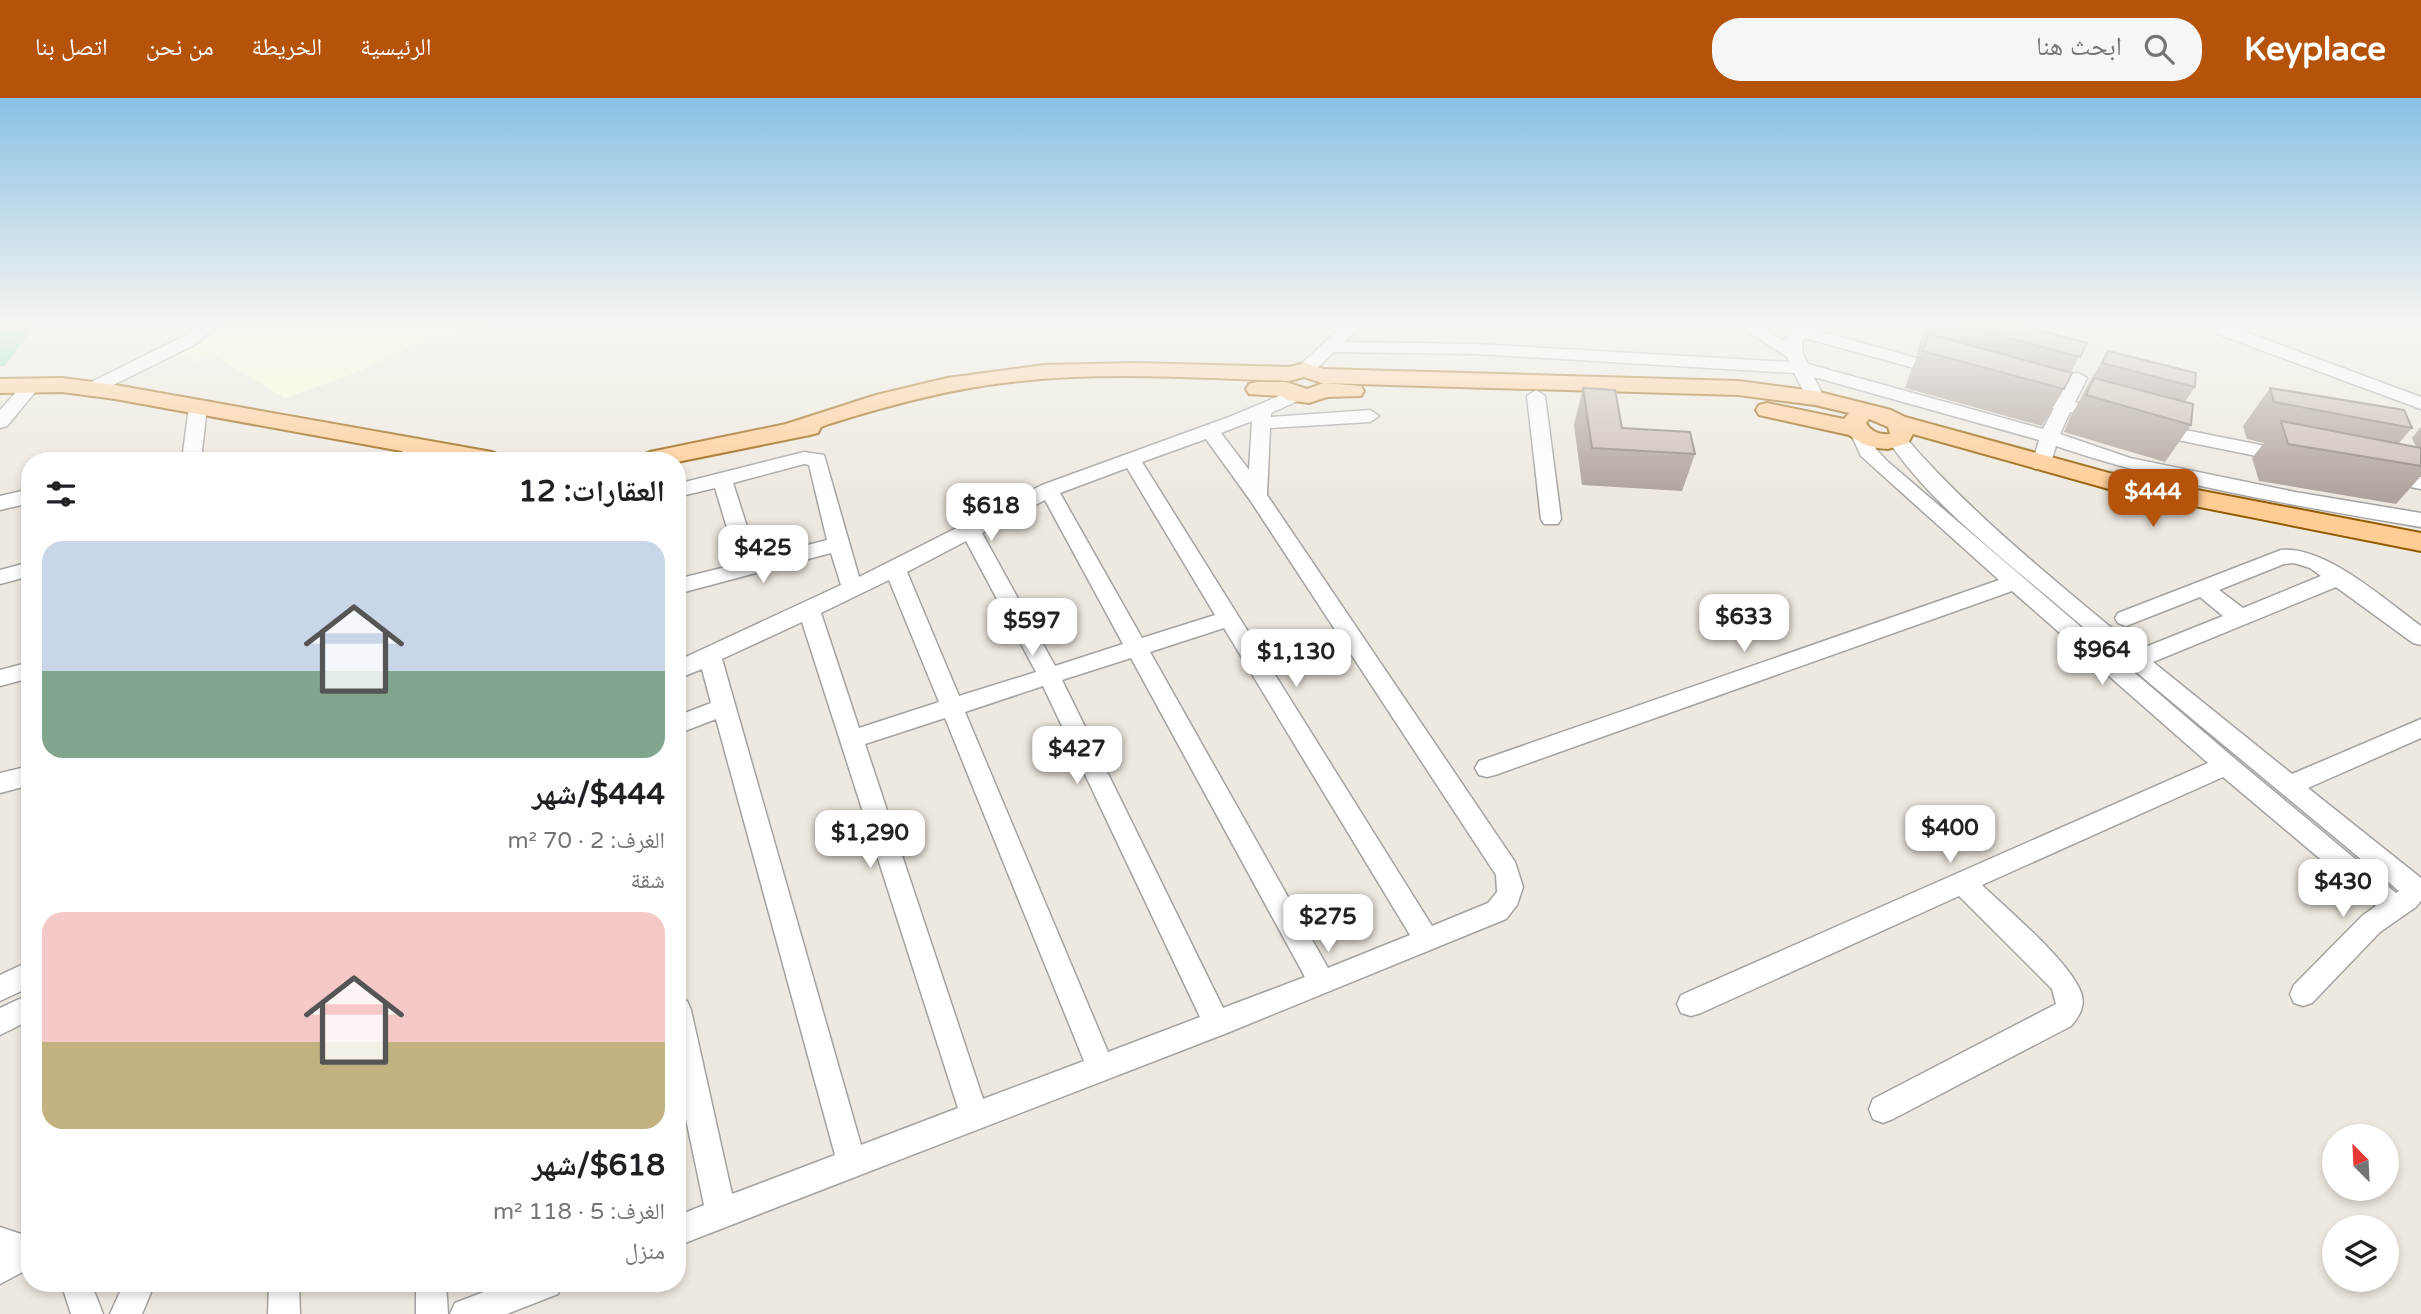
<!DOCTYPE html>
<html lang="ar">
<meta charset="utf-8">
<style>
:root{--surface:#fff;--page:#f6f6f6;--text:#202124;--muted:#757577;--accent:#b45309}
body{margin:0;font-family:"Varela Round","Noto Naskh Arabic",sans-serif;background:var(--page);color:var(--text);direction:rtl;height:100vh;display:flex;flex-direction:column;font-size:26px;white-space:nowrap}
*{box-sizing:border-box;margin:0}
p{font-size:23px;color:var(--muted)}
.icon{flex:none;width:38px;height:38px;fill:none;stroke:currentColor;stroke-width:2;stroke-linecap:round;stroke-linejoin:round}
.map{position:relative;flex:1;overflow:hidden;direction:ltr}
.drawer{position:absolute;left:21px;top:354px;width:665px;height:840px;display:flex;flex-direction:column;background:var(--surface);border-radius:28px;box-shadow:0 4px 10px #0003;direction:rtl}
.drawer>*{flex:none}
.needle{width:46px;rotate:336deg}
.tools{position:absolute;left:2322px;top:1026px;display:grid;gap:14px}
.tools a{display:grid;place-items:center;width:77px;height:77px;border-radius:50%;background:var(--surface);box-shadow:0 4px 10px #0003;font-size:35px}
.price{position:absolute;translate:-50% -60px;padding:0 16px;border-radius:14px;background:#fff;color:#222;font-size:23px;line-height:46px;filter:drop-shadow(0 2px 4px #0008)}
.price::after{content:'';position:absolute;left:50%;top:42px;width:21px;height:16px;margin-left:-10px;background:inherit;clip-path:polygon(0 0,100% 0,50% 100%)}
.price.selected{background:var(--accent);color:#fff}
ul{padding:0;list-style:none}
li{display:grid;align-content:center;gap:14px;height:371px;padding:0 21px}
li span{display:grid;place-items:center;height:217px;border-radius:21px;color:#555}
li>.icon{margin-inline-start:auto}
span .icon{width:126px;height:126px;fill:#fffc;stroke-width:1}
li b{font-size:30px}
h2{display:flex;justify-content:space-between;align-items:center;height:84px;padding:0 21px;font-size:30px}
header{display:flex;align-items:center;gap:42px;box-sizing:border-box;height:98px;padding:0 35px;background:var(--accent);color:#fff}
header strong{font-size:33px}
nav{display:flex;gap:38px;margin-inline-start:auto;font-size:24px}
.search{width:490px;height:63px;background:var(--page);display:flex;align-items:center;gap:18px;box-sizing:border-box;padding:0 24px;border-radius:28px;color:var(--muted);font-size:26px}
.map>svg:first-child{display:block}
</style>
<header>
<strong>Keyplace</strong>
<div class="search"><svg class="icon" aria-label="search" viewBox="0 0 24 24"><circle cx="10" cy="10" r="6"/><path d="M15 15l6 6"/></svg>ابحث هنا</div>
<nav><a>الرئيسية</a><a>الخريطة</a><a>من نحن</a><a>اتصل بنا</a></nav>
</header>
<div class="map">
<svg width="2421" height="1216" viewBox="0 0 2421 1216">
<rect width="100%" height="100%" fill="#eee9e0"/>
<!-- education -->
<path fill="#fffdd8" d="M191,227h301l-60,12 -79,37 -68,24 -75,-45 -14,8 -42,-9 18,-10z"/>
<!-- pitch -->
<path fill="#75e5b5" d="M0,227h36l-31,41h-5z"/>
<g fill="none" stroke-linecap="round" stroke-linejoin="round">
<!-- minor casing -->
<g stroke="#a2a2a2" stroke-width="3">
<g id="minor">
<path d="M199,227h20l-25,20 -97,48 -6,2 -9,-6 3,-4 97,-48z"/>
<path d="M1343,227h18l-16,17 133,2 311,18 -2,-5 -49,-32h21l25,16 14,-16h21l-4,5 134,37 3,4 -9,5 -138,-38 -3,3 1,13 5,10 235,65 11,-21 -33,-9 -3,-4 9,-6 32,9 13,-24 6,-1 9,5 -12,24 37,10 2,4 -9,6 -35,-10 -10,22 70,24 165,34 126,21v14c-123,-21 -247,-41 -365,-81l-7,23h-14l-3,-4 7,-25 -225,-63 10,21 -9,6 -6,-2 -15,-29 -316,-19 -144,-2 -23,22h-12l-3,-4 3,-4z"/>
<path d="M1703,227h20l1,1 -9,5z"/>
<path d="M2202,227h25l194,72v12l-217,-80z"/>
<path d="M32,281l9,6 -34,41 -7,2v-18l26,-29z"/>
<path d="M1296,291l6,2 3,4 -3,4 -31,14v4l99,-7 9,6 -9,6 -100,6 -3,67 248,367 8,25 -6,18 -11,14 -279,114 -550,213v-30l27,-11 -27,-129v-78l10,3 4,9 41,184 103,-39 -119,-436 -39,15v-18l34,-13 -9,-34 -25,10v-18l164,-76 -10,-32 -154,41v-15l61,-15 -23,-76 -38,9v-13l127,-32 20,3 35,122 183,-92 187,-68zM1252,323l-3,49 -28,-37zM1206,341l44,61 246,375 1,17 -9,11 -56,23 -290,-464zM804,366l5,1 18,75 -70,18 -24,-75zM1127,370l88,147 -73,23 -82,-145zM1045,402l78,144 -68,22 -73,-133zM966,443l70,131 -77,24 -52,-124zM889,482l50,122 -80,26 -38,-115zM802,524l156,486 -97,37 -139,-486zM1224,530l186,307 -82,33 -178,-316zM1131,560l174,319 -82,31 -161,-328zM1043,588l157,331 -92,35 -143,-340zM945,620l139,343 -101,38 -118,-355z"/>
<path d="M1536,292l9,6 16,123 -3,5h-14l-3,-5 -14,-123z"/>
<path d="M198,303l9,6 -6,53h-19l7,-53z"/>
<path d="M2155,326l131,26 7,2 3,4 -3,4 -7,2 -138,-28 -2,-4z"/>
<path d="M1859,328l7,2 10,21 11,12 347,297 162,135 3,-2c-112,-94 -226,-187 -337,-282 -57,-49 -134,-107 -174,-169l2,-4h14c69,80 153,146 234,214l85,-34 -23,-19 -74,29 -8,-3 -3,-5 3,-5 163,-63c45,-4 104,50 140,76v19l-8,-2 -77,-56 -183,75 139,112 129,-55v19l-113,50 113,90v23l-5,6 -36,25 -68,71 -9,3 -9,-3 -4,-9 4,-9 68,-69 14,-10 -153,-129 -241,108c25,24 93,81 100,111 3,11 -4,22 -11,30l-178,93 -10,4 -10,-4 -4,-10 4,-10 183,-95 -4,-15 -93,-93 -258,117 -10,3 -10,-3 -4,-9 4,-9 527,-232 -196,-172 -517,184 -8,2 -8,-2 -4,-7 4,-7 520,-181 -138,-124 -11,-24zM2294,465l16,5 11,8 -78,32 -24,-18 65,-26z"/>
<path d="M409,341l7,2 10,19h-18l-9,-15 3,-4z"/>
<path d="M2385,372l36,7v12l-43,-8 -3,-5 3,-5z"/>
<path d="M30,391v14l-30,7v-14z"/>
<path d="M30,464v14l-30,8v-14z"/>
<path d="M30,564v16l-30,8v-16z"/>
<path d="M30,668v19l-30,8v-20z"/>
<path d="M30,863v26l-30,14v-26z"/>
<path d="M30,896v26l-30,15v-27z"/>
<path d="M0,1129l30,10v31l-30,16z"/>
<path d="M61,1185h30l12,31h-32z"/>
<path d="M124,1185h31l-13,31h-32z"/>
<path d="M269,1185h30l1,31h-32z"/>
<path d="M416,1185h30l2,31h-32z"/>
<path d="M507,1185h55l-4,11 -51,20h-57l5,-11z"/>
</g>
</g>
<!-- major casing -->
<g stroke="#935b00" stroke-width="4">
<g id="major">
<path d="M1136,265l153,4 16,-4 19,6 414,12 77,10 76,19 14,7 204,56 312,60v18l-312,-62 -196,-55 -5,9 -20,6 -11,-1 -14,-4 -14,-9 -90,-20 -3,-5 3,-5 8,-2 77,16 5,-6 -34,-8 -77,-10 -416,-12 -18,-6 -15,4c-92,-3 -186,-10 -278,1 -62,7 -122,23 -182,42l-8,3 -3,6 -8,2 -133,27 -39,-2 4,-5 8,-3 136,-28 90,-29 71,-17 97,-13zM1869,321l19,8 2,7c-10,1 -19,-2 -24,-11z"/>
<path d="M62,280l53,7 377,67 8,3 4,5h-53l-336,-61 -53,-7 -62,1v-14z"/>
<path d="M1257,284h29l21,7 17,-6 37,3 3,5 -3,5 -34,1 -18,6 -21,-3 -7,-4 -32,-2 -3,-5 3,-5z"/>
</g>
</g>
<!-- minor -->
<use href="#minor" fill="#fff" fill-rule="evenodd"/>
<!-- major -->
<use href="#major" fill="#ffcc94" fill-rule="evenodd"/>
</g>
<!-- wall -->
<g fill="#aea39d">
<path d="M1927,227h91l69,18 -16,29 -7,17 -22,37 -137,-38 6,-18 7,-15h-2l4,-14z"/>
<path d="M2108,253l87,36 -10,15 6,23 -26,37 -101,-30 7,-17 9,-15 6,-12z"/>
<path d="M1583,290l39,40 73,26 -13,37 -100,-6 -8,-60z"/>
<path d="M2270,290l142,40 -14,16 18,3 -4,-9 9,-11v49l-25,28 -137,-23 -7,-23 12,-15 -17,-4 -4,-13z"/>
</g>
<!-- building -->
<g fill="#cabeb6" stroke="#8d857f" stroke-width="2">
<path d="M1961,227h57l69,18 -7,14z"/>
<path d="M1929,236l143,39 -8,16 -141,-38z"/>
<path d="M2108,253l88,22 -1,14 -93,-24z"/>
<path d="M2094,280l99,26 -2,21 -105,-30z"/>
<path d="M1583,290l32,2 7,38 68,4 5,22 -103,-6z"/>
<path d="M2270,290l134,22 8,18 -138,-26z"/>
<path d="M2281,323l140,27v18l-133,-22z"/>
</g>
<!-- sky -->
<linearGradient id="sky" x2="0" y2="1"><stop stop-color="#89c1e5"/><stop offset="0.57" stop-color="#f7f5f1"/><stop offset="1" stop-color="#f7f5f1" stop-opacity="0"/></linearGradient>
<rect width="2421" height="398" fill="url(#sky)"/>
</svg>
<div class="tools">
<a><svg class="needle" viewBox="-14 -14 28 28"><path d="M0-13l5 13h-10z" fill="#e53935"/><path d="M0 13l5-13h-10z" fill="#757577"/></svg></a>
<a><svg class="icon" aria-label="layers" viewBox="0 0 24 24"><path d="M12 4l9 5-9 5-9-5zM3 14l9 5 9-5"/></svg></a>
</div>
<b class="price selected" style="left:2153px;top:431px">$444</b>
<b class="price" style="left:991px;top:445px">$618</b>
<b class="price" style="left:763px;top:487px">$425</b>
<b class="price" style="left:1744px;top:556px">$633</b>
<b class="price" style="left:1032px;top:560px">$597</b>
<b class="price" style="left:2102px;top:589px">$964</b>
<b class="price" style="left:1296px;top:591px">$1,130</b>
<b class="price" style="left:1077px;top:688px">$427</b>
<b class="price" style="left:1950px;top:767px">$400</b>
<b class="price" style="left:870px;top:772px">$1,290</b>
<b class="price" style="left:2343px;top:821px">$430</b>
<b class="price" style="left:1328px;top:856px">$275</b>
<section class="drawer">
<h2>العقارات: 12<svg class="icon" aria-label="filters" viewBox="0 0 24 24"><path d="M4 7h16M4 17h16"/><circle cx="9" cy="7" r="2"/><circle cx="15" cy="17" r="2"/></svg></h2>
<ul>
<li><span style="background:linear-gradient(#c9d6e8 60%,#7fa58c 0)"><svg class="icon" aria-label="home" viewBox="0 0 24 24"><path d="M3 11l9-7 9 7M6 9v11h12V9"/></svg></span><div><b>$444/شهر</b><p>الغرف: 2 · 70 m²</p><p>شقة</p></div></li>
<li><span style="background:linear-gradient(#f6c9c9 60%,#c2b280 0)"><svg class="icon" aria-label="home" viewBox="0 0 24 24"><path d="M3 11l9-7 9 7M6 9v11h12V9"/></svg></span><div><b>$618/شهر</b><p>الغرف: 5 · 118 m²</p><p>منزل</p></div></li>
</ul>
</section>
</div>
